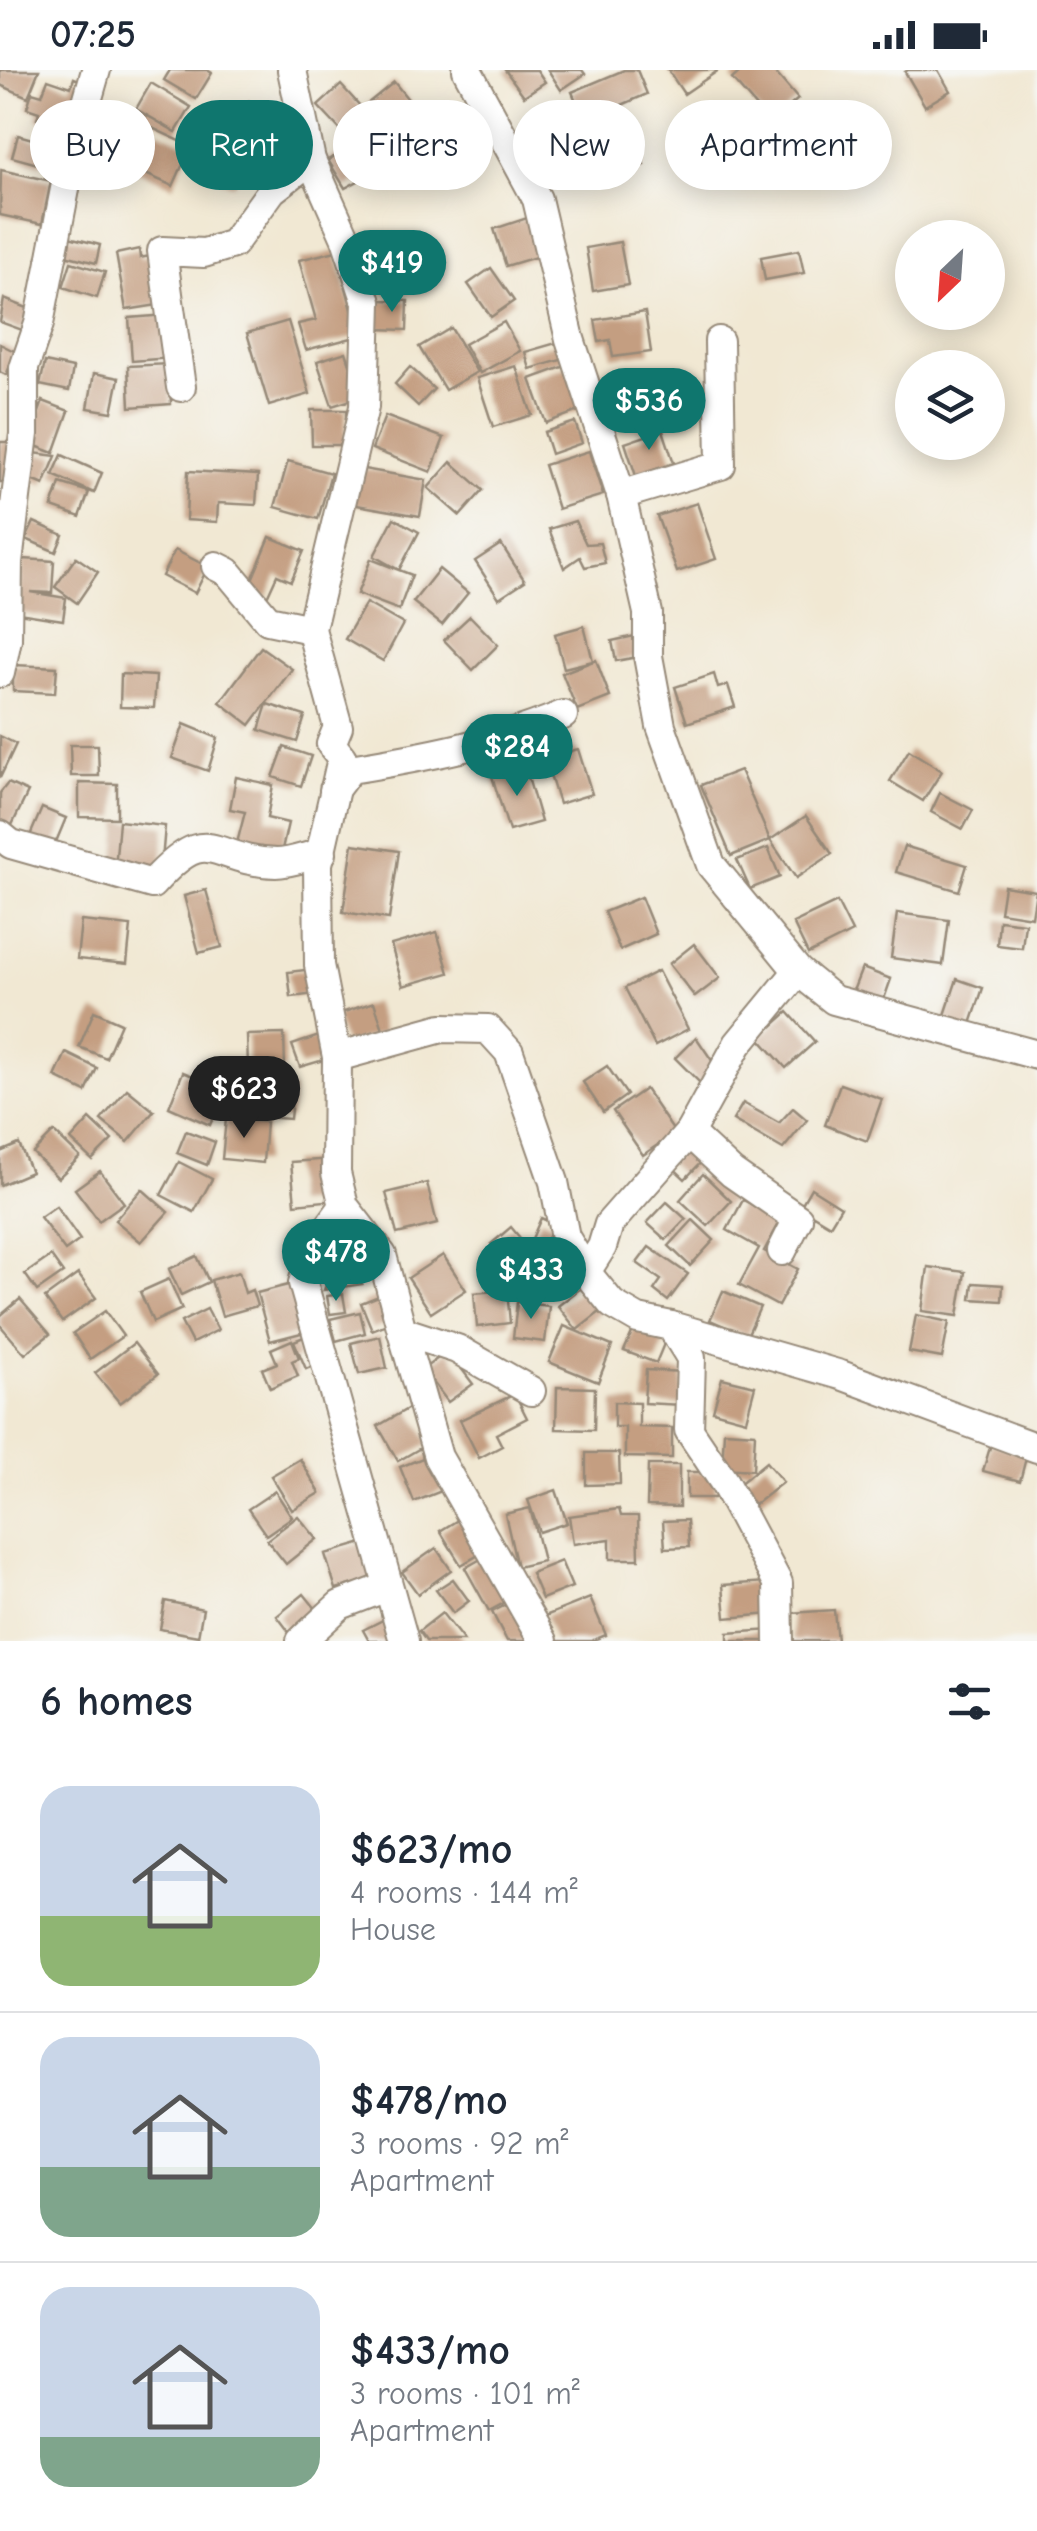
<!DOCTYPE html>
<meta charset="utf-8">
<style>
:root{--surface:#fff;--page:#f2f2f3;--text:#1f2937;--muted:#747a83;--line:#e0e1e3;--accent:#0f766e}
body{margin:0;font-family:"Comic Neue",sans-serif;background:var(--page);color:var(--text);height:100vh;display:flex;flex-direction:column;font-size:38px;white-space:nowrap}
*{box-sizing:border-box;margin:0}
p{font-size:32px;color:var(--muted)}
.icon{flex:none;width:55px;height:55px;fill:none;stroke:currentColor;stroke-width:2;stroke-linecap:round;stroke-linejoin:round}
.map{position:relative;height:1571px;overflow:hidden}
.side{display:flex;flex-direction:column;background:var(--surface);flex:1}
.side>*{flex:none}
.guide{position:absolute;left:30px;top:30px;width:978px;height:90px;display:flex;gap:20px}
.needle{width:65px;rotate:205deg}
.controls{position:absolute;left:895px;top:150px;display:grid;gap:20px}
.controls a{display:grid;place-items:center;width:110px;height:110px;border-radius:50%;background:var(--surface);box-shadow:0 5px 25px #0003;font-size:50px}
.price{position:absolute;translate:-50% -85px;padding:0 22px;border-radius:35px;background:var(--accent);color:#fff;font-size:32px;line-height:65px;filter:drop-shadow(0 2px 5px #0008)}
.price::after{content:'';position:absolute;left:50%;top:60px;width:30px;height:22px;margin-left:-15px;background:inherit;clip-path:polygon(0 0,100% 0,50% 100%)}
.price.on{background:#222;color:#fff}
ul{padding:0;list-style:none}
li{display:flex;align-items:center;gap:30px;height:250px;padding:0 40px}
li+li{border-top:2px solid var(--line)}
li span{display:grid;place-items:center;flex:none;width:280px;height:200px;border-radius:30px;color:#555}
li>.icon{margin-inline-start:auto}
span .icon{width:120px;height:120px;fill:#fffc;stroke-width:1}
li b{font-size:42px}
h2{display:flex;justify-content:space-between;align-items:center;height:120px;padding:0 40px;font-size:42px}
.chip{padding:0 35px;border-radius:45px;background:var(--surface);box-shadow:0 5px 25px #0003;font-size:35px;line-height:90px}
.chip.on{background:var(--accent);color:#fff}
.status{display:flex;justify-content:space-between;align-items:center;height:70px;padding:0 50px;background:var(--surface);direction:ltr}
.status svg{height:28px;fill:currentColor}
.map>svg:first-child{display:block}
</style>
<div class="status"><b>07:25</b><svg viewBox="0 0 49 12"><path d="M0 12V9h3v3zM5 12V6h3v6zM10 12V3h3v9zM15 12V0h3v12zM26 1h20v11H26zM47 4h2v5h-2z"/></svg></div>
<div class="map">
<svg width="1037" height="1571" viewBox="0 0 1037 1571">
<rect width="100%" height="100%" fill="#f6f6f2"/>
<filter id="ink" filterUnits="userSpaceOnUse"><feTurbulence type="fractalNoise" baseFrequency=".01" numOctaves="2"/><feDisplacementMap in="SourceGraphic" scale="20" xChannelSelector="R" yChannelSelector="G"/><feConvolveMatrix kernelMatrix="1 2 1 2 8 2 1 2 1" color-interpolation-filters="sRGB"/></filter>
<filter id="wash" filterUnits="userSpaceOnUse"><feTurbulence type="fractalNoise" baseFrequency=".0048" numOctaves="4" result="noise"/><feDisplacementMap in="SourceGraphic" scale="40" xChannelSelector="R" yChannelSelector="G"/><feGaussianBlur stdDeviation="2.25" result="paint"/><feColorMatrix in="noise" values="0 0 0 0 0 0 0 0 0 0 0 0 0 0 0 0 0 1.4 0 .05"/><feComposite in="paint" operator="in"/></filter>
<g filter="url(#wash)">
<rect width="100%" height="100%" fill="#f1e8d3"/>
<g id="blocks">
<!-- building -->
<g fill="#c49e81">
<path d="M0,0h39l-11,27 -28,-12z"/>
<path d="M170,0h37l5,3 -16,26 -32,-19z"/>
<path d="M505,0h32l8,12 -21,14z"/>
<path d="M548,0h34l3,4 -24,16z"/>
<path d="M624,0h13l10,24 -62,27 -13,-29z"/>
<path d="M668,0h51l-35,24z"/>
<path d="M742,0h31l25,29 -28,24 -38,-44z"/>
<path d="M908,0h30l12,21 -25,15 -20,-34z"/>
<path d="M74,8l16,6 -18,48 -35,-13 2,-7 -12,-4 5,-16 10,3 6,-16 23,8z"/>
<path d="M394,12l26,32 -31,26 -21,-25 -22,21 -28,-30 23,-21 21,23z"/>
<path d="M151,13l40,24 -15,25 -40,-23z"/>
<path d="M249,31l42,43 -28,27 -12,-12 13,-13 -9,-9 -22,22 -21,-22z"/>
<path d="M93,43l37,14 -14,36 -37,-14z"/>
<path d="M446,44l12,20 -26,14 -12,-20z"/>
<path d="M150,57l41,19 -18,40 -41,-18z"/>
<path d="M636,60l8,35 -26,7 -8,-36z"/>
<path d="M18,65l29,8 -6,22 -29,-8z"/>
<path d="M366,69l16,29 -37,20 -17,-28z"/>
<path d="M206,80l35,15 -8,20 -36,-15z"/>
<path d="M1,100l50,11 -9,43 -42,-9z"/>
<path d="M533,146l13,38 -40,12 -12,-37z"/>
<path d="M65,166l35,9 -4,18 -35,-9z"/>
<path d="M620,172l8,43 -35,6 -7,-43z"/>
<path d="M139,179l1,9 15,-3 9,49 -38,6 -10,-56z"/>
<path d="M799,180l5,23 -39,7 -4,-23z"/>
<path d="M336,181l23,85 -53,14 -8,-26 18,-4 -17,-60z"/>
<path d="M71,192l34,10 -8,26 -34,-11z"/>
<path d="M491,198l23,33 -23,16 -23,-33z"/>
<path d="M4,229l26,10 -8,21 -22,-8z"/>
<path d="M378,230l30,1 -1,29 -30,-1z"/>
<path d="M645,242l6,40 -38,5 -3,-17 -11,2 -4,-22z"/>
<path d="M167,245l3,43 -38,3 -3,-43z"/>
<path d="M288,251l22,73 -41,12 -22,-73z"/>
<path d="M504,252l16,29 -40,22 -16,-29z"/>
<path d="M451,258l26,44 -32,18 -26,-43z"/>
<path d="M563,271l5,17 -38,11 -5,-17z"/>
<path d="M0,274l16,8 -10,23 -6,-3z"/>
<path d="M346,282l15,45 -29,9 -15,-45z"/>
<path d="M45,292l28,6 -4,23 -29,-6z"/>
<path d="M169,294l2,40 -41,3 -2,-41z"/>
<path d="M568,295l16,44 -38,14 -16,-44z"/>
<path d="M516,296l16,49 -39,12 -16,-49z"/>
<path d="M410,297l24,22 -16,17 -23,-22z"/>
<path d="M94,303l25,5 -7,34 -24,-4z"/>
<path d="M43,331l26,10 -15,42 -26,-10z"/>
<path d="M311,340h35v35h-34z"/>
<path d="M385,346l59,22 -13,34 -59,-23z"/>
<path d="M575,352l7,21 -31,11 -7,-22z"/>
<path d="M663,360l11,33 -38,13 -11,-33z"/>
<path d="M0,372h13l-1,40h-12z"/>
<path d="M589,381l14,44 -45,14 -14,-44z"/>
<path d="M34,383l22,3 -12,29 -19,-8z"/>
<path d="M62,385l40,18 -8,20 -41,-18z"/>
<path d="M288,391l43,12 -13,46 -43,-12z"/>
<path d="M451,392l32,28 -23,26 -32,-28z"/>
<path d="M358,398l68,12 -6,36 -69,-12z"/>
<path d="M188,401l70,4 -2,30 -38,-2 -1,19 -31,-2z"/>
<path d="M60,413l29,9 -9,25 -28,-10z"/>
<path d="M697,433l19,56 -39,13 -20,-56z"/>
<path d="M394,448l25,14 -20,38 13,5 -13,35 -42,-16 14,-35 28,11 -25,-14z"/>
<path d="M575,451l11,23 14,-1 5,20 -20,4 -5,-10 -16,11 -15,-39z"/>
<path d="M34,452l29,13 -7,17 -30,-13z"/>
<path d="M270,467l34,14 -13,30 -14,-6 -10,22 -19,-8z"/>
<path d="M501,474l24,37 -26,17 -24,-37z"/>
<path d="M175,480l33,17 -13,26 -33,-17z"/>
<path d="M76,487l22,15 -21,31 -22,-16z"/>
<path d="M23,489l31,2 -2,32 -22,-1 36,6 -3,22 -45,-7z"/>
<path d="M439,499l29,24 -26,32 -29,-23z"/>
<path d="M366,533l37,21 -20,37 -38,-22z"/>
<path d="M470,546l28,29 -25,25 -29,-30z"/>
<path d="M584,556l9,35 -29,7 -9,-34z"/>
<path d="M639,565l4,21 -27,5 -4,-20z"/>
<path d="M261,577l31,22 -42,56 -30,-23z"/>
<path d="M596,590l14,37 -33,13 -15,-37z"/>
<path d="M13,595l44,2 -2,26 -42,-2z"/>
<path d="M121,604l35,2 -2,32 -34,-1z"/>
<path d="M714,604l4,14 10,-3 7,22 -48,16 -12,-36z"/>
<path d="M267,634l38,12 -8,26 -38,-12z"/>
<path d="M184,654l34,14 -10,33 -36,-13z"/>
<path d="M0,666l16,8 -16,34z"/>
<path d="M70,675h28l1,31h-28z"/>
<path d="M284,677l27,9 -10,30 -28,-9z"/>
<path d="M578,679l14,45 -33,10 -14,-45z"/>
<path d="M909,680l33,21 -19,30 -33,-20z"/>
<path d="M525,697l16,55 -32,9 -17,-55z"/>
<path d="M740,700l30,70 36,-24 26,38 -36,24 -26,-38 -39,16 -30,-71z"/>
<path d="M236,707l37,8 -6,33 21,5 -8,35 -44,-11 9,-35 -15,-3z"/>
<path d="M8,713l20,9 -17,35 -11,-5v-29z"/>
<path d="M79,713l38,1v34l-38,-1z"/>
<path d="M940,723l33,17 -10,19 -32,-17z"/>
<path d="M42,738l24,10 -13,31 -24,-11z"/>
<path d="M119,751l46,5 -4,47 -46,-4z"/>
<path d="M353,774l46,7 -10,68 -46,-7z"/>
<path d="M904,776l63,19 -8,26 -63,-19z"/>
<path d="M768,778l12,29 -30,12 -13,-29z"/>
<path d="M1004,816l32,5 -4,26 -32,-5z"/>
<path d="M206,820l16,57 -23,6 -15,-57z"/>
<path d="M641,827l15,37 -36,16 -16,-38z"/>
<path d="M837,832l15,30 -44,22 -15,-31z"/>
<path d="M897,843l52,7 -6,45 -52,-7z"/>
<path d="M999,850l26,3 -3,25 -25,-3z"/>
<path d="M81,851l50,5 -4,38 -50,-5z"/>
<path d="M437,862l12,41 -46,13 -12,-41z"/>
<path d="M694,874l26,34 -25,19 -26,-33z"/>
<path d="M862,898l29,11 -8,23 -30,-11z"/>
<path d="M314,899l2,25 -25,3 -3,-25z"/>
<path d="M658,901l30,58 -33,17 -30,-58z"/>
<path d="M957,909l26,9 -15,45 -26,-9z"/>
<path d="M374,932l10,30 -39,13 -10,-30z"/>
<path d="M94,941l27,12 -15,35 -27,-11z"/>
<path d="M788,942l27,30 -29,26 -27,-30z"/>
<path d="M284,964l1,34h-37l-1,-33z"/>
<path d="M319,966l8,23 -27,8 -8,-22z"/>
<path d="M696,967l21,31 -11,21 -31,-31z"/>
<path d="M66,983l31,15 -11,24 -31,-15z"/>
<path d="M607,996l20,29 -24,17 -20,-30z"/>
<path d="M183,1002l42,17 -15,36 -41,-18z"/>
<path d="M840,1014l42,15 -15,42 -42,-16z"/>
<path d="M265,1017l28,2 -3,30 -27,-2z"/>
<path d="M127,1019l27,22 -26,31 -27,-22z"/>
<path d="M645,1019l30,44 -32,22 -30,-44z"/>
<path d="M743,1033l36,20 14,-15 14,12 -24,29 -50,-29z"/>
<path d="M90,1049l22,21 -20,20 -21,-20z"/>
<path d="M226,1049l40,3 -3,41 -41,-4z"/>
<path d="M186,1061l29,11 -8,23 -30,-12z"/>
<path d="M54,1062l26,25 -22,21 -25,-25z"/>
<path d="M690,1069l18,16 -23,24 -17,-16z"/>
<path d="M19,1074l12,28 -31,13v-33z"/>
<path d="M332,1089l4,41 -41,4 -4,-42z"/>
<path d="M179,1092l33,17 -18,33 -33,-17z"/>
<path d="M100,1101l24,32 -25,18 -24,-32z"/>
<path d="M703,1104l28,27 -23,25 -28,-26z"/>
<path d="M427,1113l10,41 -40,10 -11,-41z"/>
<path d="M811,1118l30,19 -11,18 -30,-18z"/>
<path d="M142,1119l26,23 -27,30 -26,-22z"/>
<path d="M743,1130l38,20 -17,31 34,18 -20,37 -39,-21 20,-37 -32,-18z"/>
<path d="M667,1132l19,17 -20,21 -19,-17z"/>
<path d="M56,1136l24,34 -15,11 -25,-34z"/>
<path d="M541,1148l13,6 -10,23 -13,-6z"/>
<path d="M693,1150l21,20 -24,26 -21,-20z"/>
<path d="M511,1157l24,29 -20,17 -24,-29z"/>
<path d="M361,1168l19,26 -18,14 -19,-27z"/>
<path d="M649,1177l39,27 -20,27 -14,-11 7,-10 -24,-17z"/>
<path d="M340,1183l22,31 -38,6z"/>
<path d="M443,1185l23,35 -35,23 -23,-35z"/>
<path d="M51,1186l12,17 -26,18 -12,-17z"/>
<path d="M197,1186l12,26 -28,13 -12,-26z"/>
<path d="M928,1197l37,5 -7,44 -36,-5z"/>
<path d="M239,1202l6,21 7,-3 5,16 -35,10 -11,-36z"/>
<path d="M78,1204l18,24 -34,24 -17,-24z"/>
<path d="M169,1209l13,30 -29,13 -13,-30z"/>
<path d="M296,1213l13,48 -39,10 -13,-48z"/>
<path d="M973,1213l30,2 -1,16 -31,-2z"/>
<path d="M581,1218l19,24 -23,18 -19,-24z"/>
<path d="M507,1220l3,33 -33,4 -3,-34z"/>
<path d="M723,1221l37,16 -13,29 -37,-16z"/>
<path d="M343,1224l3,18 -16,2 -3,-18z"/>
<path d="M381,1225l11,27 -20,8 -11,-27z"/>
<path d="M20,1229l30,35 -25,20 -25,-29v-9z"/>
<path d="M517,1232l32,4 -4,36 -32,-4z"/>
<path d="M207,1239l11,21 -26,13 -11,-21z"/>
<path d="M105,1241l18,25 -33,23 -17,-26z"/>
<path d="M360,1242l5,21 -29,8 -6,-22z"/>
<path d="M916,1245l33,7 -7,36 -33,-6z"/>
<path d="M564,1256l48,20 -14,36 -49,-20z"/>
<path d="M635,1256l31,13 -10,24 -32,-12z"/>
<path d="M311,1264l11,28 -16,7 -12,-28z"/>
<path d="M380,1266l7,32 -28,6 -8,-31z"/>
<path d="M292,1270l7,18 -7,3 6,15 -28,12 -8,-19 15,-6 -6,-14z"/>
<path d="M134,1273l24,31 -38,29 -25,-30z"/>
<path d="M448,1281l25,33 -25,18 -25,-33z"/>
<path d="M646,1300l37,2 -1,33 -38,-2z"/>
<path d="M722,1308l33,8 -9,34 -33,-9z"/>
<path d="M557,1317l38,1 -1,42 -38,-1z"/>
<path d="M515,1324l12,24 -31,16 6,12 -23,12 -19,-38z"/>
<path d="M614,1332l25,1v24l33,1v30l-47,-1v-30h-11z"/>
<path d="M409,1338l20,35 -31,18 -20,-35z"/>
<path d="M724,1361l31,2 -2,37 -31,-2z"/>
<path d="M991,1374l36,10 -7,27 -37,-10z"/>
<path d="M586,1383h33l1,31 -34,1z"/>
<path d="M430,1385l14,35 -30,12 -14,-35z"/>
<path d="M300,1389l20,34 -28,17 -21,-34z"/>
<path d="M766,1392l17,20 -29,23 -16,-20z"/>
<path d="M648,1395h31v42l-32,-1z"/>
<path d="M687,1402h29l-1,26h-28z"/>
<path d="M556,1420l11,33 -28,9 -11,-32z"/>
<path d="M275,1421l17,26 -26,18 -18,-26z"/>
<path d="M530,1438l13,53 -26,6 -12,-53z"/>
<path d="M619,1439l2,7h17l1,43h-29v-20l-37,5 -4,-28z"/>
<path d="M466,1445l21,35 -26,15 -21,-34z"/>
<path d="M298,1446l19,23 -31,25 -19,-24z"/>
<path d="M687,1450l2,27 -24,1 -2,-27z"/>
<path d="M363,1473l10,36 -37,10 -11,-35z"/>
<path d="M436,1478l15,22 -33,24 -16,-22z"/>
<path d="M488,1485l25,43 -24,13 -24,-43z"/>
<path d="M561,1491l11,26 -30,12 -11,-26z"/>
<path d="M453,1509l16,22 -16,12 -17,-23z"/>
<path d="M767,1512l3,32 -44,4 -3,-33z"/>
<path d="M304,1524l17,21 -28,22 -16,-21z"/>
<path d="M590,1528l16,37 -15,6h-36l-10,-25z"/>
<path d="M165,1531l38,8 -5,27 -38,-7z"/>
<path d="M514,1531l20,40h-27l-15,-29z"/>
<path d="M834,1540l3,31h-44l-2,-28z"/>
<path d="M442,1543l22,28h-38l-7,-10z"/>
<path d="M385,1549l12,22h-28l-6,-11z"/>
<path d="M772,1560l1,11h-45v-8z"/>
</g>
</g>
</g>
<g filter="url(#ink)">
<use href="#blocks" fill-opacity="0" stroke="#968978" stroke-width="2.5"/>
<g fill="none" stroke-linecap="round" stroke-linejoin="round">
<!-- minor casing -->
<g stroke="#968978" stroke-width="32">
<g id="minor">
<path d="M292,0l19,90 35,79 21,63 -3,105 -53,222 27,98 -7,17 11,14 -24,106 1,101 18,92 -1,116 8,33 38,49 20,76 55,18 74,42"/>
<path d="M467,0l70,129 33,140 51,156 27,118v43l13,70 50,139 87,106 36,29 203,55"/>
<path d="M181,317l-19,-136 42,2 29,-9 39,-54 39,-30"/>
<path d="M621,425l100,-30 -2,-124"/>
<path d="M216,496l12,6 40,48 43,9"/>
<path d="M0,603l7,-34 1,-77 16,-128v-66l15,-44 32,-166 25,-88"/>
<path d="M334,720l16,-21c74,-12 144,-25 213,-54"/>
<path d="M0,765l11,9 141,40c59,-65 56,-23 124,-21 14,0 32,-7 46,-10"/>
<path d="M337,987l105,-29 46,1 21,23 45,130 11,55 21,35 26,32 26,15 33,7 20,32 -2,72 35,52 54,101 1,58"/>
<path d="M689,1063l43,40 66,46 -16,32"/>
<path d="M344,1136l-31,43 -10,34 101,358"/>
<path d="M586,1202l16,-25 7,-23 80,-91 49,-89 60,-73"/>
<path d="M671,1256l170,49 196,73"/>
<path d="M402,1261l36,126 105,184"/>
<path d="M301,1571l39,-36 47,-18"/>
</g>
</g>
<!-- minor -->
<use href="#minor" stroke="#fff" stroke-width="28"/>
</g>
</g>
</svg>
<div class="controls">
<a><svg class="needle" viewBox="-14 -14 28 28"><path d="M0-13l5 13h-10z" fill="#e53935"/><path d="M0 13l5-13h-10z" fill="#747a83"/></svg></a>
<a><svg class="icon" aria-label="layers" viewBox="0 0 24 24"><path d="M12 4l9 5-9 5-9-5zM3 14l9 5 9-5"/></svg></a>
</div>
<b class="price" style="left:392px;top:245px">$419</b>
<b class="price" style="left:649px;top:383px">$536</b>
<b class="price" style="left:517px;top:729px">$284</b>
<b class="price on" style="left:244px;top:1071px">$623</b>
<b class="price" style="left:336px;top:1234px">$478</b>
<b class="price" style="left:531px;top:1252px">$433</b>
<div class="guide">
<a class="chip">Buy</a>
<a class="chip on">Rent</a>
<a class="chip">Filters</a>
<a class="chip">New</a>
<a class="chip">Apartment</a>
</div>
</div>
<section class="side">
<h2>6 homes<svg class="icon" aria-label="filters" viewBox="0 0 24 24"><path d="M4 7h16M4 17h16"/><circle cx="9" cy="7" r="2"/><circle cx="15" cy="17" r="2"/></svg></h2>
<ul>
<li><span style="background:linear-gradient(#c9d6e8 65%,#8fb573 0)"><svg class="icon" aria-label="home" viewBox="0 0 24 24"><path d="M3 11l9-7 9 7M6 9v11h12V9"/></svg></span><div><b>$623/mo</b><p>4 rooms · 144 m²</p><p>House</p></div></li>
<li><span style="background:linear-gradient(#c9d6e8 65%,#7fa58c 0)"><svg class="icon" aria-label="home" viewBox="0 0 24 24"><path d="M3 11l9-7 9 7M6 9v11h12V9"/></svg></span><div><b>$478/mo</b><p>3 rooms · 92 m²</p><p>Apartment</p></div></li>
<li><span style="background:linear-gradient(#c9d6e8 75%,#7fa58c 0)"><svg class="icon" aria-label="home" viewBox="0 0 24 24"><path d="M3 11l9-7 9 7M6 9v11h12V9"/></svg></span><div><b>$433/mo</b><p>3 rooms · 101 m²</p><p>Apartment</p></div></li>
</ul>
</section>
